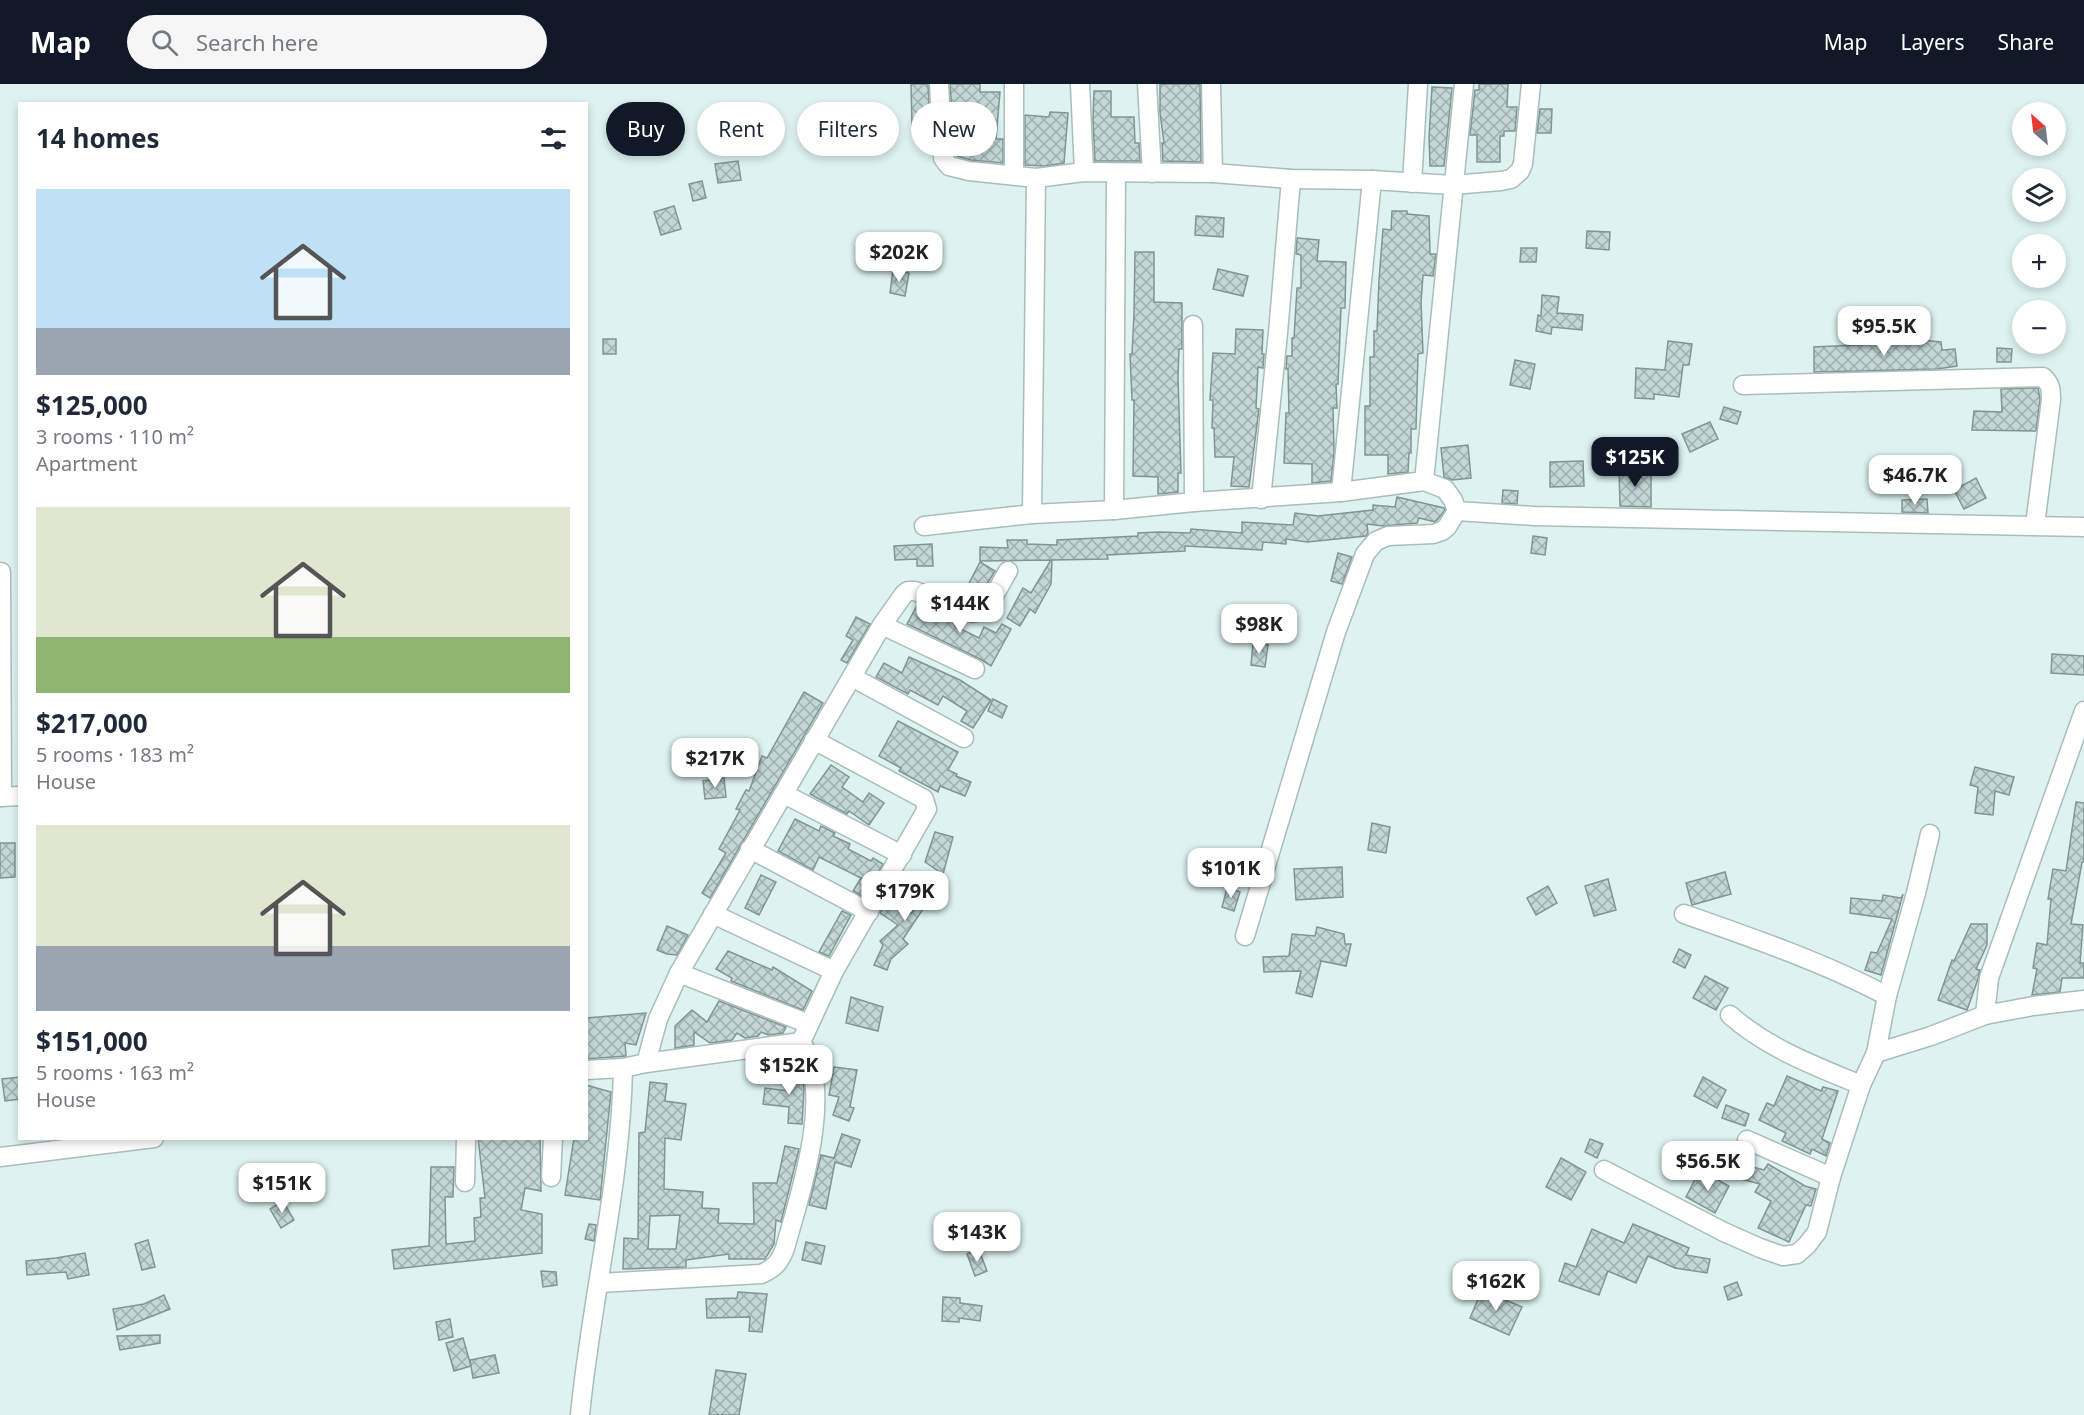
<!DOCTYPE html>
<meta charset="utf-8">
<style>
:root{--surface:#fff;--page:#f6f6f7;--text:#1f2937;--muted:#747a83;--accent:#111827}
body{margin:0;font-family:"Noto Sans",sans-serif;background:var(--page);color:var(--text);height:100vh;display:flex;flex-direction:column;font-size:22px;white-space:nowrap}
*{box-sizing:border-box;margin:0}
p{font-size:20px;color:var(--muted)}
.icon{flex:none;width:33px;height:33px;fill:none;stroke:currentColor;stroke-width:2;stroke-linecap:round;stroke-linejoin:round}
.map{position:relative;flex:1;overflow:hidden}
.panel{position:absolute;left:18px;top:18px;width:570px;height:1038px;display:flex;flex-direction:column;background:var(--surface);border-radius:0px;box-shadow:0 3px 9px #0003}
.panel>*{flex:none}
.hud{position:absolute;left:606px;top:18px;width:570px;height:54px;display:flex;gap:12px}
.needle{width:39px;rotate:332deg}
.buttons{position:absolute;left:2012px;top:18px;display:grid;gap:12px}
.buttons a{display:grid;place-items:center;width:54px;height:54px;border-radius:50%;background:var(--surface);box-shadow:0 3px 9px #0003;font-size:30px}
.price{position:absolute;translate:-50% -51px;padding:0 14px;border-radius:12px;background:#fff;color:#222;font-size:20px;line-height:39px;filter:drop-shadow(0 2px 3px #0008)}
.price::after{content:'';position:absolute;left:50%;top:36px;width:18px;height:14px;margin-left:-9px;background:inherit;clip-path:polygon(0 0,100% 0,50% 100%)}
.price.selected{background:var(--accent);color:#fff}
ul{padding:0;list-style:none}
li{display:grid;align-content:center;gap:12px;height:318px;padding:0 18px}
li span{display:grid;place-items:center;height:186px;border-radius:0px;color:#555}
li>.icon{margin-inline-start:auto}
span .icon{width:108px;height:108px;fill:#fffc;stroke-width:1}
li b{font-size:26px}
h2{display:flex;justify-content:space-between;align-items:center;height:72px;padding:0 18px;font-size:26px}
.chip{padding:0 21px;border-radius:27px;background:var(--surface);box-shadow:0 3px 9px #0003;font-size:21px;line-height:54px}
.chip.selected{background:var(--accent);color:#fff}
header{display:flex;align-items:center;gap:36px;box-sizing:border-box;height:84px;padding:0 30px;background:var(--accent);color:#fff}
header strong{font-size:28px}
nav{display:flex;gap:33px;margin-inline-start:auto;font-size:21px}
.search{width:420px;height:54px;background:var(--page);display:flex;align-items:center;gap:15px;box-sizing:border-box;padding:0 21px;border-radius:33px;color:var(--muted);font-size:22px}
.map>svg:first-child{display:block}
</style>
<header>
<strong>Map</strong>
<div class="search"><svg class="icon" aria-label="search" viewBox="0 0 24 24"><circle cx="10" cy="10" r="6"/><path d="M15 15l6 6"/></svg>Search here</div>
<nav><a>Map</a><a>Layers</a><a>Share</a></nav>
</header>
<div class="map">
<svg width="2084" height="1331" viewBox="0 0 2084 1331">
<defs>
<pattern id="building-cross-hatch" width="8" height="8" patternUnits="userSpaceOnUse" patternTransform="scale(1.5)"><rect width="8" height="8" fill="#c2d7d6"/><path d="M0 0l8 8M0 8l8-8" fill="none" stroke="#9eb0af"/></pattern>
</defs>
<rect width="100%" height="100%" fill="#ddf2f1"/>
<!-- building -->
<g fill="url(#building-cross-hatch)" stroke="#819594" stroke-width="1.5" fill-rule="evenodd">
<path d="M911,0h17l2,43h-18z"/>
<path d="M950,0h30v8h20l-4,47h7v24l-32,-3 -14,-4 1,-30h-5z"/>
<path d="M1160,0h40l1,78 -38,-1 -1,-18h2l-4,-30z"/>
<path d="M1479,0h29l-1,23h10l-2,24h-11v5h-4v26h-23v-27h-7l5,-45h4z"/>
<path d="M1432,3l20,1 -8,78h-14l-1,-29z"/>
<path d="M1094,7h17v26h23l1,26h4l1,18h-45l-2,-42z"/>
<path d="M1540,25h12l-1,24h-14z"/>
<path d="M1050,28l18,1 -4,50 -19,3 -20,-1v-50l24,2z"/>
<path d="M738,77l3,19 -23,3 -3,-19z"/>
<path d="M702,97l4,17 -13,3 -4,-17z"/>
<path d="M674,122l7,23 -20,6 -7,-23z"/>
<path d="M1392,127h15v3l22,2 1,38h6l-3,22 -10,-1 -2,27 2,51 -5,1 -2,75h-5v24h-2l-1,19 -20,2v-19h-23v-49h5v-49h4v-26h3l2,-51 4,-51 8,1z"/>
<path d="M1196,132l28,2 -1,19 -28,-2z"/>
<path d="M1587,147l23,1 -1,18 -23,-2z"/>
<path d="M1297,154l22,2 -2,21 29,1 -1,46h-4l-3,76h-2l1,24h-4l1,44 -3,29 -19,2v-19l-28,-1 2,-50h3l-1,-44h-2l1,-13h5v-18h2l3,-50h4v-33l-5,-1z"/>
<path d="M1521,164h16l-1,14h-16z"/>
<path d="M1135,168h19v50l28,1v46h-3l-1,28 3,96h-3v19l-20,2v-17l-25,-1 1,-76h-2l-2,-46h2l2,-40z"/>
<path d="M1218,185l30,7 -5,20 -30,-7z"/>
<path d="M893,186l16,3 -4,23 -15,-3z"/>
<path d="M1542,211l17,2 -2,16 26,2 -1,15 -30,-3 -1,7 -15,-3 2,-16 3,1z"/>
<path d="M1236,245l27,1 -1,24h2l-1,14 -5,-1 -2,41 3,1 -10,78 -18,-1 3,-29h-19l-1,-29h-2l1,-28h-3l3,-47 22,1z"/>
<path d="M1900,254l41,4 1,8 13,-1 2,17 -20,3 -123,3v-25l64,-3v-3l21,3z"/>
<rect x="603" y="255" width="13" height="15"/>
<path d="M1668,257l24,3 -3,21h-6l-4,32 -25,-3v5l-19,-1 1,-30 29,2z"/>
<path d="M1997,264l15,1 -1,13h-14z"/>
<path d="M1515,276l20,4 -5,25 -20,-4z"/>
<path d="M2038,304l2,11 -4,32 -64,-1 2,-19 28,1 -1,-23z"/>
<path d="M1724,323l17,5 -4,12 -17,-5z"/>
<path d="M1710,338l8,17 -28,13 -8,-18z"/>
<path d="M1468,361l3,33 -19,2 -8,-3 -3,-29z"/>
<path d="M1583,377l1,25 -34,1v-25z"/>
<path d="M1651,385v38l-31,-1 -1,-36z"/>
<path d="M1976,394l10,20 -22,11 -10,-19z"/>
<path d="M1503,406l15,1 -1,13 -15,-1z"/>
<path d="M1397,413l47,11 1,2 -7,9 -3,3 -16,-4 -2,5 -34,3 -16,-2 1,9 -2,3 -59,6 -21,-3v5l-23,-2 -1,8 -77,-4v5l-78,4 1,4 -56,1 -1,24 -16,29 -5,-4 -10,17 -13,-8 16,-30 8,5 20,-33 -71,1v-14l28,1 -1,-8h20v4l30,1v-5l81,-4v-3l21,-1 31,1 1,-4 51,4v-11l51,3 2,-12 23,3 55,-6v-5l22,2z"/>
<path d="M1927,415l1,14 -26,-1v-12z"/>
<path d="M1533,452l14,2 -2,17 -14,-2z"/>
<path d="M932,460l1,22h-16v-7l-22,1 -1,-14z"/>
<path d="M1338,469l14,4 -10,27 -11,-3z"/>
<path d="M980,478l15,9 -17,27 -13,-7z"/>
<path d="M918,520l39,18 -2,4 24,12 5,-11 12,6 6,-9 9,5 -20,37 -11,-7 -73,-35z"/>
<path d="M856,533l14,7 -23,39 -6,-3 12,-20 -7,-4z"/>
<path d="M1253,559l15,2 -3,22 -14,-2z"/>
<path d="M2052,570l32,2v19l-33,-2z"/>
<path d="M909,573l51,23 31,20 -18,28 -12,-7 6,-10 -24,-15 -5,9 -28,-15 -2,4 -32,-17 8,-14 18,10z"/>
<path d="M804,608l19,11 -113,195 -8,-5 24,-40 -7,-4 21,-39 -4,-1 10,-19 3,1 13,-35 5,2z"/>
<path d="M993,615l14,7 -5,12 -14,-7z"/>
<path d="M898,637l60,31 -10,18 9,4 -1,2 15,6 -6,14 -25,-10 -2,6 -39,-21 2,-3 -22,-12z"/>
<path d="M831,681l18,12 -7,10 21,15 6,-9 15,10 -15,22 -20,-14 -2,3 -37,-20z"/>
<path d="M1975,683l39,10 -5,18 -14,-4 -2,24 -18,-2 3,-26 -8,-2z"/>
<path d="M724,694l2,19 -21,2 -2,-18z"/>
<path d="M2076,718l8,1v59h-2l-11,62 12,1 -3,38h4v15h-22l-2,14 -28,3 5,-26 -4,-1 4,-25 10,2 4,-46h-3l5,-30 13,2z"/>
<path d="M795,735l24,12 2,-5 14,7 -2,3 17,8 -2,5 23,12 2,-3 10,6 -19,33 -11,-6 8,-13 -42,-21 -6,13 -35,-19z"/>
<path d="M1372,739l18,4 -4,26 -18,-3z"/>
<path d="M935,748l18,5 -10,37 -18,-12z"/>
<path d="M0,759h15v34l-15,1z"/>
<path d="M1342,783l1,30 -47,3 -2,-31z"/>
<path d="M1725,788l6,22 -39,11 -6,-22z"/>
<path d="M761,791l15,7 -17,33 -14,-7z"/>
<path d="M923,794l21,9 -4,16 -11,-3 -26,39 5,5 -17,15 -4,11 -13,-5 9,-20 -3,-4 18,-16 -18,-12 8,-13 7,6 2,-3 14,10 3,-3z"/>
<path d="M1608,795l8,31 -22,6 -9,-30z"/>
<path d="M1548,802l9,17 -21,12 -9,-17z"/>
<path d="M1227,804l13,4 -6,19 -12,-4z"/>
<path d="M1903,810l-22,81 -16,-5 6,-18 6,1 15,-34 -42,-6 1,-15 31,3 1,-6 18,3z"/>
<path d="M842,827l9,4 -22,41 -10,-4z"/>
<path d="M1971,840h16v21l-11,24 4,1 -3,12 -10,28 -29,-10 14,-40 2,1z"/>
<path d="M667,842l21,9 -11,20 -10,-1 -10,-4z"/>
<path d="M1317,843l27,7 1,10h6l-5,22 -25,-5 -9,36 -16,-4 5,-22 -37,1 -1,-15 26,-1 3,-22 23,2z"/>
<path d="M1679,865l12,6 -6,13 -12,-6z"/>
<path d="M728,867l44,19 1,-3 39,24 -9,19 -72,-29 1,-3 -16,-9z"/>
<path d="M1705,892l23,12 -12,22 -23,-12z"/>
<path d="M851,913l32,10 -5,24 -32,-8z"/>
<path d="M719,917l67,26 -3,6 -15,2 -7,-3 -3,4 -13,2 -8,-5 -5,7 -22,3 -16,-11v13l-19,3v-22l17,-16 15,12z"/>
<path d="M646,929l-10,32 -11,-2 1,13 -40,3v-41z"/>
<path d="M793,976h4l3,6 4,23 -2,35 -14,-1 1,-16 -26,-3 2,-16 24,3z"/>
<path d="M834,983l23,3 -7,37 4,1 -5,13 -16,-6 6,-18 -10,-2z"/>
<path d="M1787,992l34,15 2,-4 15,4 -16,48 8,4 -4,13 -14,-7 -2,5 -28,-13 4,-8 -27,-13 8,-17 7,3z"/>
<path d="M20,993v22l-15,2 -3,-22z"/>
<path d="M1703,993l23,13 -9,18 -23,-12z"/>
<path d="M650,998l17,2 -2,17 21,3 -5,36 -16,-2 -1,51 39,3 -1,16 17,1 -1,14 36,1 -1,-41h24l8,-37 14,3 -18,73 -5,-2 -2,24 -9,15h-36v-5l-43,6v7l-63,2 1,-31 14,1 1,-106 6,-1zM680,1131l-4,34h-28l2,-33z"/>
<path d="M586,1001l25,7 -11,108 -35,-5 9,-57h12z"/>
<path d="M1726,1021l23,9 -4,12 -23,-8z"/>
<path d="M842,1050l18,6 -9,27 -16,-5 -9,47 -17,-4 12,-50 13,3z"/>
<path d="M478,1054h62l1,53 -16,-3 -4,22 21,4v39l-148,16 -2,-19 37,-4 2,-79h23l-1,30h-8l1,47 29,-3 -1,-23 7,-1 -1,-19h5z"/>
<path d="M1590,1055l13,5 -6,14 -12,-6z"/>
<path d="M1561,1074l25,14 -15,28 -25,-13z"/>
<path d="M1737,1079l27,7 4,-6 37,22 11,3 -5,17 -5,-1 -17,37 -31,-14 13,-27 -16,-9 5,-8 -27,-7z"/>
<path d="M1700,1086l29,16 -14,27 -29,-16z"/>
<path d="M283,1117l11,19 -13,8 -11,-19z"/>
<path d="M589,1140l7,1 -2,16 -9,-2z"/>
<path d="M1633,1140l56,24 -3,7 24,4 -3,14 -32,-5 -27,-12 -12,27 -28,-12 -9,24 -40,-14 6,-18 11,4 16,-38 32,14z"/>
<path d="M148,1156l7,27 -13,3 -7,-26z"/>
<path d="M806,1158l19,4 -4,18 -19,-4z"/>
<path d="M979,1166l8,21 -12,5 -8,-22z"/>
<path d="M85,1169l4,22 -21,4 -2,-7 -39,3 -1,-14 30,-3z"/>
<path d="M541,1187l15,1 1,13 -14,2z"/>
<path d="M1737,1198l5,13 -14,5 -4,-13z"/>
<path d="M1482,1206l40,17 -13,28 -39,-17z"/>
<path d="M738,1208l29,2 -5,38 -13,-1 1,-14 -43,1 -1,-19 31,-1z"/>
<path d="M164,1211l6,14 -53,21 -4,-21 31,-5z"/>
<path d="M943,1213l17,1v5l22,3 -2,15 -21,-3v4l-17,-1z"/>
<path d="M450,1235l3,18 -14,3 -3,-18z"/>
<path d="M160,1251v8l-40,7 -3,-14z"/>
<path d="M463,1254l8,28 -17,5 -8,-28z"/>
<path d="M495,1271l4,18 -26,5 -3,-18z"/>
<path d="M716,1286l30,4 -7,41h-30z"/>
</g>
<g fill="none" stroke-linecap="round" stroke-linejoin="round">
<!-- minor casing -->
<g stroke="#a8bdbc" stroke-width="21">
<g id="minor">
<path d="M939,0l4,74 6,8 20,5 67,7 48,-6 129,1 78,6 81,1 80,5 49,-4 10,-2 9,-8 3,-7 8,-80"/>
<path d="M1080,0l4,88"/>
<path d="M1147,0l5,89"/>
<path d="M1211,0l2,89"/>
<path d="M1014,90v-90"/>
<path d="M1412,99l6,-99"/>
<path d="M1193,241l1,177"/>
<path d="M1743,301l300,-8c8,7 8,13 8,23l-16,125"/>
<path d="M1424,397l40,-397"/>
<path d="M1341,408l31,-312"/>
<path d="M1261,415l17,-166 13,-154"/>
<path d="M1114,426l2,-337"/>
<path d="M1032,430l4,-336"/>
<path d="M924,442l108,-12 82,-4 80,-8 147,-10 83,-11 21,8 8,11 4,11 77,5 550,11"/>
<path d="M1,488l1,225"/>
<path d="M882,541l93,44"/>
<path d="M852,593l112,61"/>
<path d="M784,710l118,61"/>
<path d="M0,713l20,-1"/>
<path d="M750,765l119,63"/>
<path d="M713,830l121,57"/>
<path d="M1684,830c66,23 141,49 203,82l-11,57"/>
<path d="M1245,852l91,-304 29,-78 11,-13 12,-5 45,-2 9,-3 5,-4 10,-16"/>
<path d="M679,889l130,51"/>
<path d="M1887,912l29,-103 14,-59"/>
<path d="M1730,931c37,33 85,51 131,70"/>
<path d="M1985,931l4,-37 95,-267"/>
<path d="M646,979l155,-21"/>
<path d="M586,986l37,-2"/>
<path d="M1747,1056l84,37"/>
<path d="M0,1073l154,-19"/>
<path d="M1604,1086l120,62 36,16 23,8 14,-2 10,-9 10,-13 14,-55 30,-92 15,-32 55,-17 54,-21 48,-9 51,-6"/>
<path d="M551,1093l2,-39"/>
<path d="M465,1098l1,-44"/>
<path d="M599,1199l162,-9c14,-6 19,-12 24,-26 15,-54 50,-156 16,-206l33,-71 93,-162 -3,-10 -110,-59"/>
<path d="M580,1331c11,-116 41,-230 43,-347l23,-5 12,-44 21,-46 203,-348 22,-31 4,-3h7l57,22c18,-2 27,-28 36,-42"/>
</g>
</g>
<!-- minor -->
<use href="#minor" stroke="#fff" stroke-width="18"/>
</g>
</svg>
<div class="buttons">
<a><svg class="needle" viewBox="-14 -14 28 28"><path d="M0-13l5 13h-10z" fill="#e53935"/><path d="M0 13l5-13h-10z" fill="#747a83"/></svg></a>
<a><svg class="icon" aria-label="layers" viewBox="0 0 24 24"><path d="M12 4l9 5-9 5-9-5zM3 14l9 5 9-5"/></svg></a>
<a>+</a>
<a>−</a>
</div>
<b class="price" style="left:899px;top:199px">$202K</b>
<b class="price" style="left:1884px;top:273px">$95.5K</b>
<b class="price selected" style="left:1635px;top:404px">$125K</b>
<b class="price" style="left:1915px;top:422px">$46.7K</b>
<b class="price" style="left:960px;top:550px">$144K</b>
<b class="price" style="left:1259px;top:571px">$98K</b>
<b class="price" style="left:715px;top:705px">$217K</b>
<b class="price" style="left:1231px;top:815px">$101K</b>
<b class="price" style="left:905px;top:838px">$179K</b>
<b class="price" style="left:789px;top:1012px">$152K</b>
<b class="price" style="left:1708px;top:1108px">$56.5K</b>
<b class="price" style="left:282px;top:1130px">$151K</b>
<b class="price" style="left:977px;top:1179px">$143K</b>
<b class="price" style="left:1496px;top:1228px">$162K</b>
<div class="hud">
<a class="chip selected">Buy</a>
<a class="chip">Rent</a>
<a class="chip">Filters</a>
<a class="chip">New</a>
</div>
<section class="panel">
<h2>14 homes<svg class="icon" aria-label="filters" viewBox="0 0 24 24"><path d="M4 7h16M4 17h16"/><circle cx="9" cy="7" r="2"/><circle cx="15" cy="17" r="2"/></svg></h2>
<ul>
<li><span style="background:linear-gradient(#bfe0f5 75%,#9aa5b1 0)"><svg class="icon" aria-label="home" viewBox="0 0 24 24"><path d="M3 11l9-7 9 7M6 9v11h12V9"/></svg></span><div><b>$125,000</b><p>3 rooms · 110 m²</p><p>Apartment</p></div></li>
<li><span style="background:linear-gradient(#dfe7d0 70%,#8fb573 0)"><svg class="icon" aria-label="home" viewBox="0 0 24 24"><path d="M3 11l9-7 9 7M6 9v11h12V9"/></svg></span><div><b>$217,000</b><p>5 rooms · 183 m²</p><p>House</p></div></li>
<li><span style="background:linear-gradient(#dfe7d0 65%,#9aa5b1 0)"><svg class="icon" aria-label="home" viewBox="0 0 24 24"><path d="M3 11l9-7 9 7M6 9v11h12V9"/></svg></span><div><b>$151,000</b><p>5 rooms · 163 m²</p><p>House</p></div></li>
</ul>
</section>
</div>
